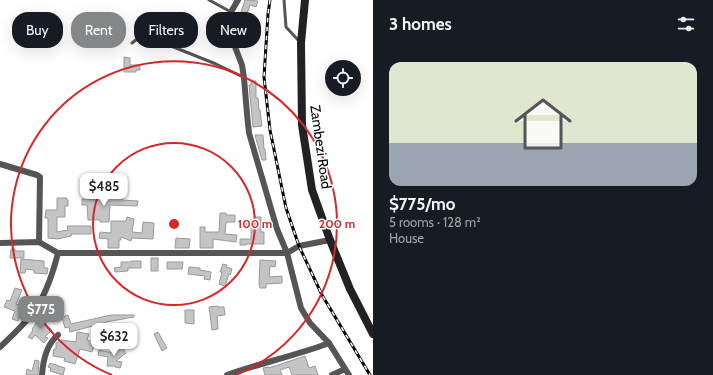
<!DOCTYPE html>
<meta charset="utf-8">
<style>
:root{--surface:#171b24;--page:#242831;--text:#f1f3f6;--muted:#9ea1a6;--line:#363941;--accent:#858687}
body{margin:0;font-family:Cabin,sans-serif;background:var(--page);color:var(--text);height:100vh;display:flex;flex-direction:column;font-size:15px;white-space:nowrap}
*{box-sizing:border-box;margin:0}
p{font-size:13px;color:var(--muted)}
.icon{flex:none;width:22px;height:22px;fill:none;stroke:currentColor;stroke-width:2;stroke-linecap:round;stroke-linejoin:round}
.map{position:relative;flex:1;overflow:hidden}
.details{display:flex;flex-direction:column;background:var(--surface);width:340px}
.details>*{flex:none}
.guide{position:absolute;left:12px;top:12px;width:301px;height:36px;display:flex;gap:8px}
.buttons{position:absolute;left:325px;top:60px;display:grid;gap:8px}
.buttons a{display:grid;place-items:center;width:36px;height:36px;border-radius:50%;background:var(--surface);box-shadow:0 4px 16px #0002;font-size:20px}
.price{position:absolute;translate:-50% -34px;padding:0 9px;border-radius:8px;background:#fff;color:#222;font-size:13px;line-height:26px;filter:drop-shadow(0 1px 2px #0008)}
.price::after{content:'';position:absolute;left:50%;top:24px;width:12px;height:9px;margin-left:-6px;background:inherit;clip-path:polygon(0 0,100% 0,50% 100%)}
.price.selected{background:var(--accent);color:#fff}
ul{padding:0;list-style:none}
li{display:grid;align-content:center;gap:8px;height:212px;padding:0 16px}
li+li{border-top:1px solid var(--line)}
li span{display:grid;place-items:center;height:124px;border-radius:12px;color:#555}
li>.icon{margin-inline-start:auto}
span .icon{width:72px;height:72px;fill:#fffc;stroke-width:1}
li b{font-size:17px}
h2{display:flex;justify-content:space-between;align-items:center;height:48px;padding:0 16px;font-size:17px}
.chip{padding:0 14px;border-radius:16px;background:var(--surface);box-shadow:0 4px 16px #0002;font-size:14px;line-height:36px}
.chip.selected{background:var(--accent);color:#fff}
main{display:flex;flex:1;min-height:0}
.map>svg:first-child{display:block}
</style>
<main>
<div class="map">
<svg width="373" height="375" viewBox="0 0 373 375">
<rect width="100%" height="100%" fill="#fff"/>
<!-- building -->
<g fill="#c4c4c4" stroke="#999">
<path d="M245,0l13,1 -2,6 -6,-2 -4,12 -6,-2z"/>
<path d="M185,16l10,5 -4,9 6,2 -1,4 -7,-2 -1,3 -11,-5z"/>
<path d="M29,23l1,11h-7v6h-7v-16z"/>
<path d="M124,57l6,1v7h10v5h-4v2h-12z"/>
<path d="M251,81h5v17h2l1,12h1l2,16 -9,1 -4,-42h2z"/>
<path d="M255,135h8l1,14h1l1,11h-4l-6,-21z"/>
<path d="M103,194l8,1v1l12,1 -1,3 16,1 -1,5 -27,-1 -1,17h-9v-2h-12l-1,-15h-5v-6h13v-3h8z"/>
<path d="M57,198h10v2h1v6h-3v11h-8v15l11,-2 -1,-4h24v8h-20v2l-13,3 -10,-1v-20h-3l1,-8h11z"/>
<path d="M220,213h6v2h9v7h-9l-1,12 12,1 -1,7 -23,-3v9h-13v-21h5v5h14z"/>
<path d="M127,217l7,2 -2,13 10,1 1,-11 11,1 -1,16 -21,-1 -1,3 -10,-4v3h-2v8h-11v-9l-9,-1 1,-6 11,1v-12h15z"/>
<path d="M254,217h7v15h3v12h-18v1h-6v-6h11v-12h-5v-5h4v-2h4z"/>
<path d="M176,238l14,1 -1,9h-14z"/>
<path d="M11,249h4v2h9v7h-14z"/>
<rect x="151" y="258" width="7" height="13"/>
<path d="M21,259l23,2v7h4l-1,6 -13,-1v-3l-8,-1 -1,4h-5z"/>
<path d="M260,260l16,1 -1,6 -5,-1 -1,11 13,-1v7l-16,1v4h-6l-1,-4z"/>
<path d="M131,261h10v7h-13v3l-13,1 -1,-4 7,-1v-5h10z"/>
<path d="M167,262h16l-1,7h-15z"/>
<path d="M223,264l4,1 -1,2 6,2 -2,6 -1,-1 -4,12 -6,-2 3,-12h-2z"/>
<path d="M189,267l11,1v2l11,2 -1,8 -6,-1 1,-3 -17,-2z"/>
<path d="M15,288l7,2 -6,14 6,2v3h3l-2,5 -2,-1 -3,8 -6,-2 3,-8 -11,-4 3,-7 3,1z"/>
<path d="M218,306v1h6l1,8 -8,1 1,13 -6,1 -3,-23z"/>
<path d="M185,310h9v14l-9,-1z"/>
<path d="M68,315l3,9 40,-9h23v2l-28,5v1l-17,4 -19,5 -1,-5 -4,1 -3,-11z"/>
<path d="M41,316l6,4 -2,4 7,6 -7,7 3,1 -4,5 -9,-8 -3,4 -4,-2 5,-7 -1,-1z"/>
<path d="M77,332l12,2 -2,6 8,2 -3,10 -12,-3 -5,15 -11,-3 1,-3 -12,-2 1,-7h2v-6l2,-1 3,-2 15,2z"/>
<path d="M158,332l9,16 -5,3 -8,-17z"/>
<path d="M120,345l6,8 -10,8 6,1 -2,6 -5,-1v-1h-8l1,-9 -10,-2 1,-5 9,2h3z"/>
<path d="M305,356l4,12 6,-2 3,9h-26l-3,-8 -9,3 2,5h-17l-2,-7 6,-1v1z"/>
<path d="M35,360l4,1 -1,14h-12l1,-6 5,2z"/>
<path d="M50,363l15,5 -2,7 -13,-4 1,-3 -3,-1z"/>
</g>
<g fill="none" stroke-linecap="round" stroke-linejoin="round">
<!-- service -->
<g stroke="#555" stroke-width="3">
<path d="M209,0l22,12"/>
<path d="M284,0l2,27 13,14"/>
<path d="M132,43l9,-7h5l70,28 27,13"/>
</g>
<!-- minor -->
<g stroke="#555" stroke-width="6">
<path d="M238,0l-7,12 -1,22 12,31 2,13 3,36 2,19 28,96 10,24 14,55 9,15 19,20 20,32"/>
<path d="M0,164l37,11 3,2 -1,65"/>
<path d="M0,243l39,-1 19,11h229l12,-7 31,-6"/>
<path d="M0,347c15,-14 31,-29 41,-47 8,-15 13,-31 17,-47"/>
<path d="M42,375c1,-15 4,-30 16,-40"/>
<path d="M227,375c33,-12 68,-19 102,-32"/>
<path d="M332,375l13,-6"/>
</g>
<!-- secondary -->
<path stroke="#222" stroke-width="8" d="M305,0l-4,43 1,82 10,65 18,50 20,49 23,45"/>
<!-- rail casing -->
<g stroke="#000" stroke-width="3">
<path id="rail" d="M270,0l-2,14 -4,63 6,53 16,78 13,38 23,49 48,80"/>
</g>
<!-- rail -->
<use href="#rail" stroke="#fff" stroke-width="1.5" stroke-dasharray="4.5" stroke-linecap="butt"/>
</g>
<!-- distance rings -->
<g fill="none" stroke="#d62828" stroke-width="2">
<circle cx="174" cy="224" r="81"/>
<path d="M112 375A163 163 0 1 1 236 375"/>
</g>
<g text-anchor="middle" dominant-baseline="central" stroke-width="3" stroke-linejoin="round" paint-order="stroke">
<!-- street labels -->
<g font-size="14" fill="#000" stroke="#fff">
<text transform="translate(321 147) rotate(82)">Zambezi Road</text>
</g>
</g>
<circle cx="174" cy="224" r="6" fill="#d62828" stroke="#fff" stroke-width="2"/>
<g font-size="12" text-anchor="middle" font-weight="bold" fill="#d62828" stroke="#fff" stroke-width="3" stroke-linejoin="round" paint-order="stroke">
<text x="255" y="228">100 m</text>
<text x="337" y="228">200 m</text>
</g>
</svg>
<div class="buttons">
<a><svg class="icon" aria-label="locate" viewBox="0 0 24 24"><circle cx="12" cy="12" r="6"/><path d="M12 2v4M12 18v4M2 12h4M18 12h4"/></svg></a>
</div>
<b class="price" style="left:104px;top:207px">$485</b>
<b class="price selected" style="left:41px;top:330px">$775</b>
<b class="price" style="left:114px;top:357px">$632</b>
<div class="guide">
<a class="chip">Buy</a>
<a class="chip selected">Rent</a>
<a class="chip">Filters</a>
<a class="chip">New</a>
</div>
</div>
<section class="details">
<h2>3 homes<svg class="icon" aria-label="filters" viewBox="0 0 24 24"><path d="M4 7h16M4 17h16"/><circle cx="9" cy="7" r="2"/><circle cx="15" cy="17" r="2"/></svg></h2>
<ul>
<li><span style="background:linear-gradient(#dfe7d0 65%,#9aa5b1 0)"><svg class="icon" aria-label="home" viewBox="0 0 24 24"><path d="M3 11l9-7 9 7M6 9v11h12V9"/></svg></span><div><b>$775/mo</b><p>5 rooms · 128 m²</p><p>House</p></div></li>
</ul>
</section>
</main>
